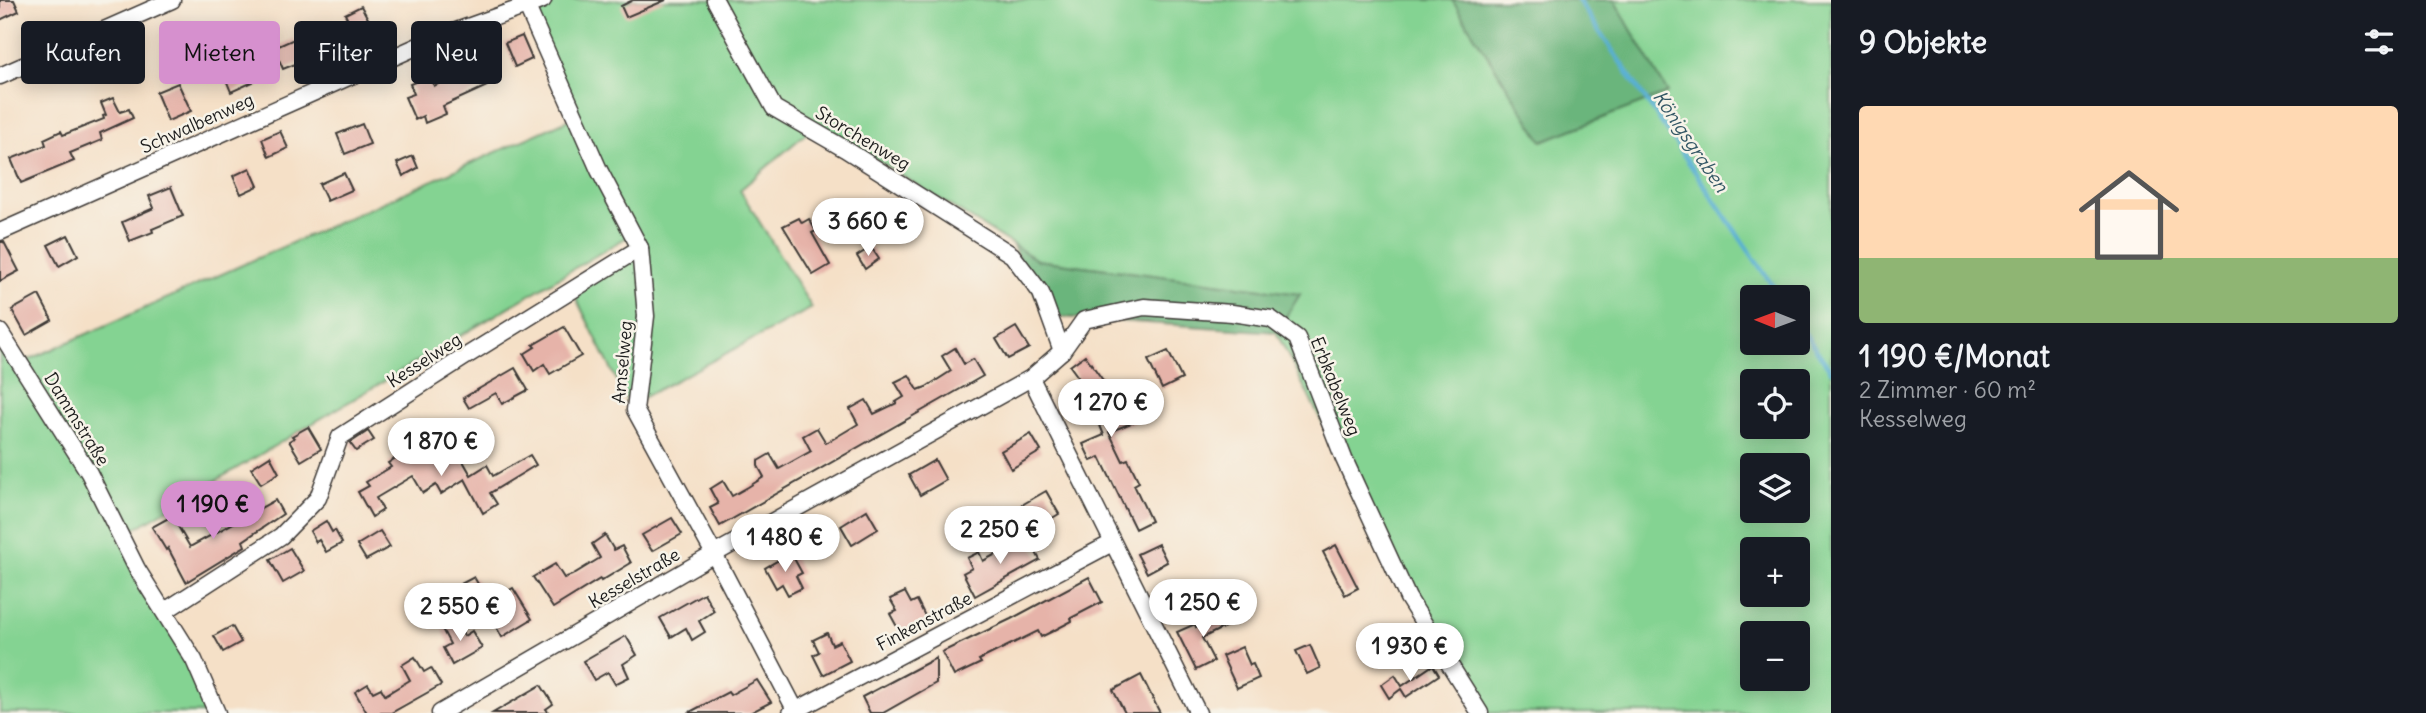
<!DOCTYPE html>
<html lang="de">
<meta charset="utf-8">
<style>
:root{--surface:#171b24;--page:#242831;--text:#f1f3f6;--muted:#9ea1a6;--line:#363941;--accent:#d690ce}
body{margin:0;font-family:Delius,sans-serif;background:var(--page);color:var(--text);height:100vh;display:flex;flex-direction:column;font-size:26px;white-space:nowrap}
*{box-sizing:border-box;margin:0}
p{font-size:23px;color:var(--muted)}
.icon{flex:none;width:38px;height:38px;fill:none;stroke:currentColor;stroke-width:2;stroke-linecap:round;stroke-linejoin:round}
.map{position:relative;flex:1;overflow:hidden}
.sheet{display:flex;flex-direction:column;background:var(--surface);width:595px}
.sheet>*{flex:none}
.top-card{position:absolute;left:21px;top:21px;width:665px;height:63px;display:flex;gap:14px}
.needle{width:46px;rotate:271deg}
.buttons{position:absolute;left:1740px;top:285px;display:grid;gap:14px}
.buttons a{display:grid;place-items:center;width:70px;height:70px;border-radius:7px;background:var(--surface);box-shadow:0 4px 18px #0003;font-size:35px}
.price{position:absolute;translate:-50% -60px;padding:0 16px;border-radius:24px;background:#fff;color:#222;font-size:23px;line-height:46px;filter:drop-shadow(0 2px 4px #0008)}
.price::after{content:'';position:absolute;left:50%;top:42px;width:21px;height:16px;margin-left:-10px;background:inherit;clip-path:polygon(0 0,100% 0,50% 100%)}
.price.active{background:var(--accent);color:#111}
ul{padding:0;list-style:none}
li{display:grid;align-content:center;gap:14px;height:371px;padding:0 28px}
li+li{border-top:2px solid var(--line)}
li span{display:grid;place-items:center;height:217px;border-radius:7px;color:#555}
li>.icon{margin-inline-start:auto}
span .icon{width:126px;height:126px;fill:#fffc;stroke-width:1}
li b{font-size:30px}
h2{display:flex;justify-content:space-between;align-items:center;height:84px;padding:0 28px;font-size:30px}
.tag{padding:0 24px;border-radius:7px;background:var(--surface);box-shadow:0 4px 18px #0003;font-size:24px;line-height:63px}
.tag.active{background:var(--accent);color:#111}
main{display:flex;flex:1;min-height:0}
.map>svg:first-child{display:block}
</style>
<main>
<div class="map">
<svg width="1831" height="713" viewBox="0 0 1831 713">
<rect width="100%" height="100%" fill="#f7f3e8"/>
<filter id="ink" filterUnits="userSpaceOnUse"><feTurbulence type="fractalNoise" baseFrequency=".0143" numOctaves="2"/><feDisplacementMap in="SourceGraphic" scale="14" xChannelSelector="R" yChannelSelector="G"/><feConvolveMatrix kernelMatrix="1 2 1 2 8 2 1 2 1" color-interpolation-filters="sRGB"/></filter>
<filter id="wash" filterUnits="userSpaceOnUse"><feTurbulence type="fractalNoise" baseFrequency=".00686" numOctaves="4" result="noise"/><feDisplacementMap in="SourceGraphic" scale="28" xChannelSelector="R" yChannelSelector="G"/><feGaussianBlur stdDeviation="1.57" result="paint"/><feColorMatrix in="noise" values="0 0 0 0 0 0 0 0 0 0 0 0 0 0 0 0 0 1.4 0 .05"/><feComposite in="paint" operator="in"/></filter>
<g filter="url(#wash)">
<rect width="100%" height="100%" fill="#f5e0c7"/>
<!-- green -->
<path fill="#84d392" stroke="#507857" stroke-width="2" fill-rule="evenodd" d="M548,0h904l90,141 125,-48 -53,-93h217v713h-346l-77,-123 -132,-258 24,-38 -263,-34 -219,-137 -78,67 72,118 -183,97 -58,-117 62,-44 -4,-8 -510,302 46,73 47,102h-212v-376l17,28 560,-249 -47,-108zM1752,298h45v45h-45zM1752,382h45v45h-45zM1752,466h45v45h-45zM1752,550h45v45h-45zM1752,634h45v45h-45z"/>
<!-- forest -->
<g fill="#6bb57c" stroke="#44684c" stroke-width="2">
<path d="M1452,0h162l54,93 -126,48z"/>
<path d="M1012,244l25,16 263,34 -24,38 -230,-16z"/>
</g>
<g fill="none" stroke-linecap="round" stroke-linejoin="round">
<!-- stream -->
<g stroke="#56afd3" stroke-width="4.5">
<path d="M1578,0l203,298"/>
<path d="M1797,322l34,49"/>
</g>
</g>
<g id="blocks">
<!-- building -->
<g fill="#e6b3a9">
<path d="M0,0h14l5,11 -19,9z"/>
<path d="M633,0h33l-40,17 -5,-11z"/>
<path d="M361,6l10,18 -17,9 -9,-19z"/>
<path d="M522,36l10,23 -17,8 -10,-24z"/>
<path d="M294,39l9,22 -20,8 -9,-21z"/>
<path d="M465,39l22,47 -44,20 3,8 -21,9 -2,-7 -8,4 -10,-23 9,-3 -4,-10 20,-8 4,10 33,-15 -13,-28z"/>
<path d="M245,62l8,20 -22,10 -8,-20z"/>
<path d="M178,83l13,28 -23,10 -12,-29z"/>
<path d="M113,98l7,14 9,-3 4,9 -33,15 2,7 -32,13 4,8 -53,22 -10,-24 35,-14 -2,-6 17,-8 2,4 41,-16 -1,-3 3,-1 -5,-12z"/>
<path d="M362,124l8,20 -25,10 -8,-20z"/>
<path d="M280,131l8,17 -19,9 -7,-18z"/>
<path d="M413,156l5,12 -15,8 -6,-13z"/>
<path d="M250,168l8,18 -17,8 -8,-18z"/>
<path d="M344,173l8,17 -25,11 -8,-17z"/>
<path d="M171,187l12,29 -31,13 1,3 -23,9 -8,-19 32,-14 -5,-12z"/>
<path d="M799,218l3,5 7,-4 7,12 -4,2 18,32 -17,10 -30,-49z"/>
<path d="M68,235l10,20 -19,11 -11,-21z"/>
<path d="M0,242h4l15,29 -19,10z"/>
<path d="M871,247l8,12 -14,10 -8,-13z"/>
<path d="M39,295l13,25 -26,15 -14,-25z"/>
<path d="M564,327l17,29 -31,18 -6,-10 -10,7 -10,-17 11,-7 -2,-2z"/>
<path d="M1016,327l13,21 -21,11 -12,-20z"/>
<path d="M955,348l9,16 9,-5 10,17 -263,150 -10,-18 8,-4 -8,-15 13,-8 9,15 16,-9 16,-10 -6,-11v-5l12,-7 9,15 32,-18 -8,-15 14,-8 9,15 7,-4 25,-15 -8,-15 16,-9 8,14 23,-11 -1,-1 8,-5 -9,-15 14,-7 9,15 8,-3 25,-16 -9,-15z"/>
<path d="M1168,351l14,28 -20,10 -14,-29z"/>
<path d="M1085,355l22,31 9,22 15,-6 8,18 -30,12 14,29 5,-2 11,23 -5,3 17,36 -16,8 -35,-72 -9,4 -8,-17 21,-9 -18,-43 -3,2 -10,-13 5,-4 -8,-11z"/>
<path d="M515,368l13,22 -26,14 -6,-11 -27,15 -6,-10z"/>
<path d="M308,427l13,22 -20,12 -12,-20 5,-3 -2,-2z"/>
<path d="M368,431l6,9 -18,11 -6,-8z"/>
<path d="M1031,434l10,17 -30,18 -10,-18z"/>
<path d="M455,447l16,28 16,-10 6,11 37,-21 6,10 -46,28 7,11 -14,9 -18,-34 -24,15 -5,-9 -13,8 -10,-17 -37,22 7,12 -11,7 -14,-25 11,-6 -3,-4 25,-15 -3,-4 14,-9 3,4 10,-6 3,6 10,-6 8,7z"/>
<path d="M270,456l9,17 -18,11 -10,-16z"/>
<path d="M935,460l11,20 -26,15 -11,-20z"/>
<path d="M1046,491l13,23 -25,15 -14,-23z"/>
<path d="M275,500l8,14 -40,27 2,5 -59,36 -18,-34 -2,2 -14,-23 20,-11 18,31z"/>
<path d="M867,510l11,19 -26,16 -11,-19z"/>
<path d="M672,518l10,16 -30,17 -10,-16z"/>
<path d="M326,521l6,11 3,-2 7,13 -16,9 -7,-12 -3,2 -6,-11z"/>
<path d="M380,531l10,16 -24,13 -9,-15z"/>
<path d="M605,535l9,15 8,-4 9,17 -30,18 -1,-2 -47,29 -20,-31 22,-13 9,14 8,-3 28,-17 -8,-14z"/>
<path d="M1028,537l12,23 -65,36 -12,-23 9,-5 -5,-10 12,-6 4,9z"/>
<path d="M1158,544l9,18 -20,11 -10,-19z"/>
<path d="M1336,545l22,43 -13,7 -22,-43z"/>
<path d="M290,548l14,23 -21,12 -13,-23z"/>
<path d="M791,553l11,20 -6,3 6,12 -14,7 -6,-11 -6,4 -11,-20z"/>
<path d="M474,577l11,19 -15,8 -11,-19z"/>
<path d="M1089,577l13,25 -31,16 1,3 -21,11 -10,5 -3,-6 -59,29 2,3 -27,13 -12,-24 69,-33z"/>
<path d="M513,588l19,31 -30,18 -10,-17 4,-2 -9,-15z"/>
<path d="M905,592l6,11 6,-3 10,20 -26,14 -11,-20 7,-3 -7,-12z"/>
<path d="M704,593l10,18 -15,10 6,11 -13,8 -6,-12 -15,9 -11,-19z"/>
<path d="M1230,611l5,11 -33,16 12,23 -18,9 -19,-38 18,-8 1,3z"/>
<path d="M456,621l8,15 8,-5 10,17 -30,17 -9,-17 7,-4 -8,-15z"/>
<path d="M232,626l9,16 -18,10 -9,-16z"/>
<path d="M827,633l5,12 8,-4 10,20 -27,14 -10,-20 6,-3 -6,-12z"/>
<path d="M626,636l11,19 -14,9 6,13 -14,7 -7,-12 -14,8 -11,-19z"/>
<path d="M1310,645l10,23 -13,6 -11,-23z"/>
<path d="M1242,647l8,18 3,-1 6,14 -22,10 -15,-32z"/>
<path d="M415,657l9,15 7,-4 10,17 -50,28h-24l-12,-21 13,-8 5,8 8,-4 4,7 25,-15 -8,-15z"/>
<path d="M936,658v25l-53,30h-13l-8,-16z"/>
<path d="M1433,665l6,10 -33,22 -5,-8 -12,9 -8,-13 14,-10 7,11z"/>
<path d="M1141,675l19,38h-35l-12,-23z"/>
<path d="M757,680l14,22 -21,11h-62l40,-21 2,3z"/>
<path d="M541,685l12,19 -7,5 3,4h-56z"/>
</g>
</g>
</g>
<g filter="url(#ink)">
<use href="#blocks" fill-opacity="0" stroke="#3d3936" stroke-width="2"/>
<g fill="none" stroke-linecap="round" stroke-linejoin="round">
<!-- street casing -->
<g stroke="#3d3936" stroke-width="19">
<g id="street">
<path d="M524,0l75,170 41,78 6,68 -11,94 79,144 83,159"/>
<path d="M715,0l59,108 71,41 167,106 29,38 21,58"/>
<path d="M0,76l172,-76"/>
<path d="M0,232l434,-193 109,-39"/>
<path d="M0,332l89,141 48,96 57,91 23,53"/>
<path d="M1031,378l167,335"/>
<path d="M165,611l116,-75 37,-38 22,-61 123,-79 177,-110"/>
<path d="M440,713l274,-159 317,-176 31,-27 22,-31 60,-13 88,6 39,6 26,19 47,121 64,139 72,115"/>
<path d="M791,713l321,-170"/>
</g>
</g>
<!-- street -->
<use href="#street" stroke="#fff" stroke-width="16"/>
</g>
</g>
<g text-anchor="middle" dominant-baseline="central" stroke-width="5" stroke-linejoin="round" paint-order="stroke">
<!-- street labels -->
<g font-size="18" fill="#1c1c1c" stroke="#f7f3e8">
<text transform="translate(197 123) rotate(-24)">Schwalbenweg</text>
<text transform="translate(863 138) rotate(31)">Storchenweg</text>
<text transform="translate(424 360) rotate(-33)">Kesselweg</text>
<text transform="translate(622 362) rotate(-85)">Amselweg</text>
<text transform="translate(1336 386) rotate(68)">Erbkabelweg</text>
<text transform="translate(77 419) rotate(58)">Dammstraße</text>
<text transform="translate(634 578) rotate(-30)">Kesselstraße</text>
<text transform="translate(924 621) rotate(-28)">Finkenstraße</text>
</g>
<!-- water labels -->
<g font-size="19" font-style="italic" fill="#335765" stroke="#f7f3e8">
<text transform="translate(1691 141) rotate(56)">Königsgraben</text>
</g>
</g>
</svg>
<div class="buttons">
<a><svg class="needle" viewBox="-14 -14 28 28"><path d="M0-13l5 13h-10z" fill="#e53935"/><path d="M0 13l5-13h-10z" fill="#9ea1a6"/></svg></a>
<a><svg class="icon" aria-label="locate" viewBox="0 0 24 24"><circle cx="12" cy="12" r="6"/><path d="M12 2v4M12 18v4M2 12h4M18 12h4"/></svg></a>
<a><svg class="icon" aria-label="layers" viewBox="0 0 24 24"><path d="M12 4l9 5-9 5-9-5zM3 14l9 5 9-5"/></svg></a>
<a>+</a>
<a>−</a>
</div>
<b class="price" style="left:868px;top:258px">3 660 €</b>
<b class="price" style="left:1111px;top:439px">1 270 €</b>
<b class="price" style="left:441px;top:478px">1 870 €</b>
<b class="price active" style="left:213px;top:541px">1 190 €</b>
<b class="price" style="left:1000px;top:566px">2 250 €</b>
<b class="price" style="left:785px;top:574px">1 480 €</b>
<b class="price" style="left:1203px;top:639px">1 250 €</b>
<b class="price" style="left:460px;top:643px">2 550 €</b>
<b class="price" style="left:1410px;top:683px">1 930 €</b>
<div class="top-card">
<a class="tag">Kaufen</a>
<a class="tag active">Mieten</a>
<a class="tag">Filter</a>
<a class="tag">Neu</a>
</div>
</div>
<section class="sheet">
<h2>9 Objekte<svg class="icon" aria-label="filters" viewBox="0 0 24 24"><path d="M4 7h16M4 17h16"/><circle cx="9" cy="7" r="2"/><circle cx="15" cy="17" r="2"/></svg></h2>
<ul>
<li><span style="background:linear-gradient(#ffd9b3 70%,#8fb573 0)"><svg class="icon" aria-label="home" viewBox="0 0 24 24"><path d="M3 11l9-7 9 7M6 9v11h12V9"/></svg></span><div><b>1 190 €/Monat</b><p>2 Zimmer · 60 m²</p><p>Kesselweg</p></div></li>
</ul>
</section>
</main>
